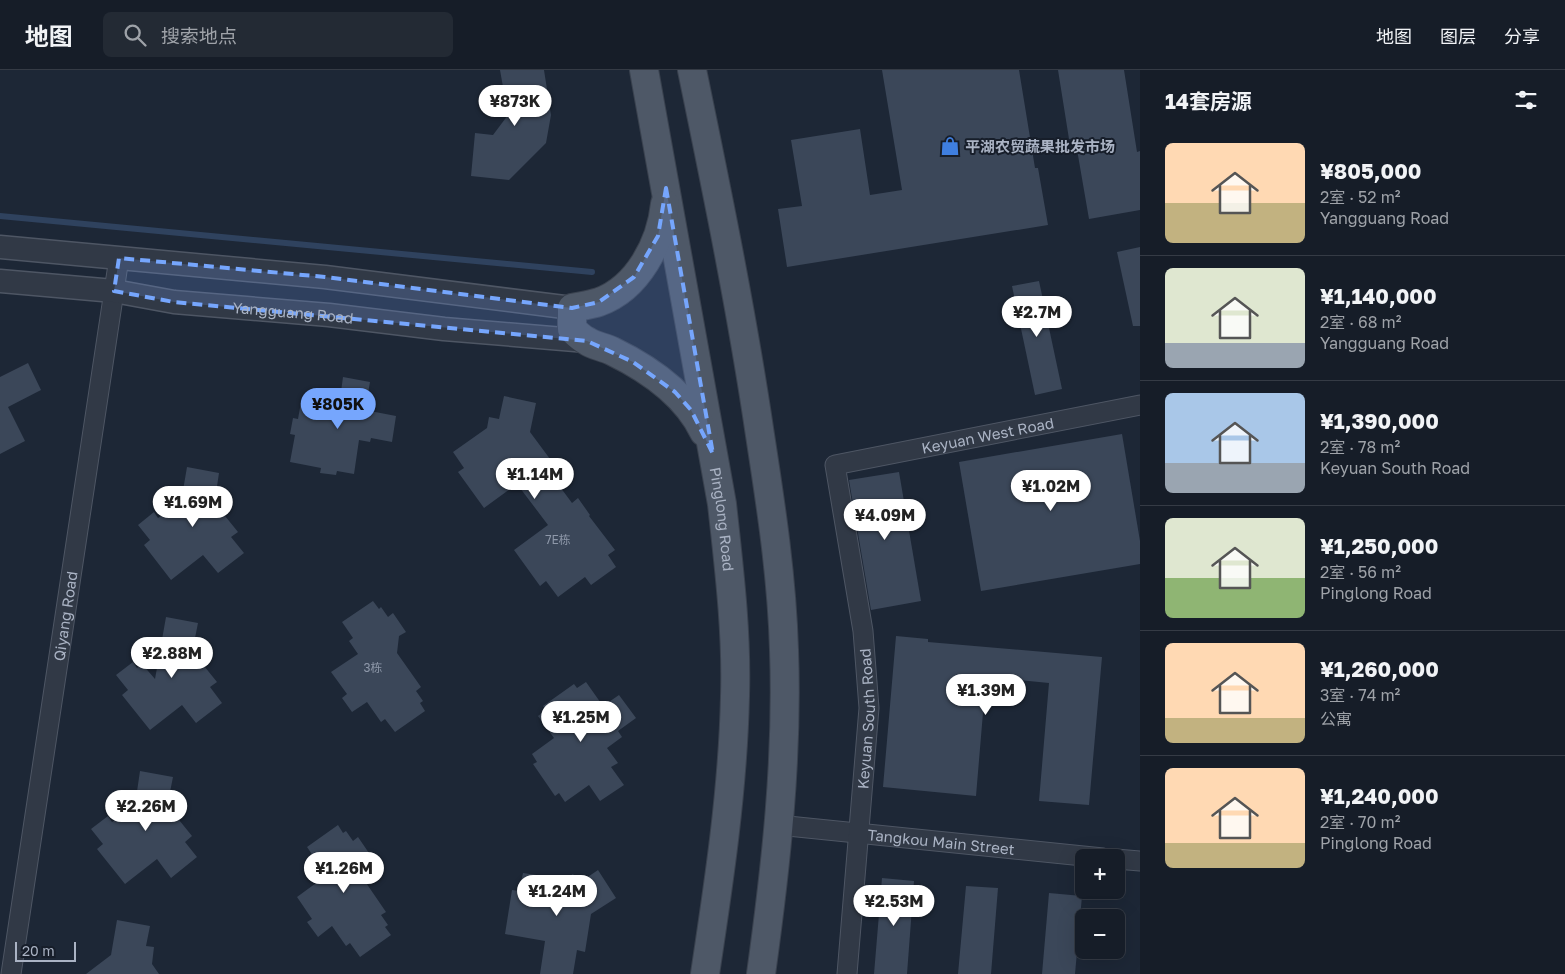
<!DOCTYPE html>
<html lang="zh">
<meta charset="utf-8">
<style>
:root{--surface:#161d28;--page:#232a34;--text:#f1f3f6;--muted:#9ea2a8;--line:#353b45;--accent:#76a6fd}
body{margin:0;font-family:"Golos Text","Noto Sans SC",sans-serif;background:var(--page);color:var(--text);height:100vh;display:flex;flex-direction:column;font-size:19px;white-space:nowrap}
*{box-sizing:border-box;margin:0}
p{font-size:16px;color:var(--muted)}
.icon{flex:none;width:28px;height:28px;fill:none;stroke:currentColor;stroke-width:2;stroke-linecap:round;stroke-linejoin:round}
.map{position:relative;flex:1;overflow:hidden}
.drawer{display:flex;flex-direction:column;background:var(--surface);width:425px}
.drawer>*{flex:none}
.tools{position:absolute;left:1075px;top:779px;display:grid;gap:10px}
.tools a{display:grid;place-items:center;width:50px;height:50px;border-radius:8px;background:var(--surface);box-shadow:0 5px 20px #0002,0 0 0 1px var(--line);font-size:25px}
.scale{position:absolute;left:15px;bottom:12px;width:61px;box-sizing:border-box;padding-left:5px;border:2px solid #aab3c4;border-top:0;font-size:14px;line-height:18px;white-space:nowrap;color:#aab3c4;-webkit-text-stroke:4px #171e2a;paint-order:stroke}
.price{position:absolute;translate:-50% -42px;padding:0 11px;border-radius:18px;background:#fff;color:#222;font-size:16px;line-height:32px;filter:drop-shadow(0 1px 2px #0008)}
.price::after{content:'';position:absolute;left:50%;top:30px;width:15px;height:11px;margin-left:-8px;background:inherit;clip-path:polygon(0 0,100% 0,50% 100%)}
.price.selected{background:var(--accent);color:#111}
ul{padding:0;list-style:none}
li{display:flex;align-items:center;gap:15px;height:125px;padding:0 25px}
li+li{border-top:1px solid var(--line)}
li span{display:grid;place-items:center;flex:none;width:140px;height:100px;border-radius:8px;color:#555}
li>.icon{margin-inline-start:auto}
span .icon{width:60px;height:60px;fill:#fffc;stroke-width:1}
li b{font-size:21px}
h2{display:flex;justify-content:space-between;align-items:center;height:60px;padding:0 25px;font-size:21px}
header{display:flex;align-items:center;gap:30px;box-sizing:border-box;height:70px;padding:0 25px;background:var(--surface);border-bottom:1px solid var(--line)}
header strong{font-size:24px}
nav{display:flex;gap:28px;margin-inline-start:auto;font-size:18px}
.search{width:350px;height:45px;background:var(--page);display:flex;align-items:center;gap:12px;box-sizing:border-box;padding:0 18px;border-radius:8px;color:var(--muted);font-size:19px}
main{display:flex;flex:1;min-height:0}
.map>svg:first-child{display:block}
</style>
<header>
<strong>地图</strong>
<div class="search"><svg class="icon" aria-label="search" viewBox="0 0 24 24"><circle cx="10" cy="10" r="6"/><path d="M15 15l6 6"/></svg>搜索地点</div>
<nav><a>地图</a><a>图层</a><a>分享</a></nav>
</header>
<main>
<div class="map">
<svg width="1140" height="904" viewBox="0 0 1140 904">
<rect width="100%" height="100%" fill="#1d2736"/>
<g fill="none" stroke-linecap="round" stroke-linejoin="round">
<!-- stream -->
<path stroke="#2f425e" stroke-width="6" d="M0,146l592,56"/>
</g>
<!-- building -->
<g fill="#3b4759">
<path d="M500,0h44l7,45 -5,28 -37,37 -38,-4 4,-43 18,2 15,-20z"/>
<path d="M882,0h137l16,98h3l10,57 -261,42 -9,-58 24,-3 -11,-66 69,-11 10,66 32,-5z"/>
<path d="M1058,0h66l13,82 3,-1v59l-51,9 -14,-81 -6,1z"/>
<path d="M1140,177v79h-7l-16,-74z"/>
<path d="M1039,211l23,108 -27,6 -23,-109z"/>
<path d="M28,293l13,27 -33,17 17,34 -25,13v-77z"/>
<path d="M343,307l27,5 -5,28 31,6 -4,26 -21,-4 -1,4 -11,-2 -5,34 -17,-3 -1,4 -16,-2 1,-5 -31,-6 5,-27 -5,-1 3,-16 5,1 3,-17 33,6 2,-10 4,1z"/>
<path d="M504,326l32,7 -6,29 23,31 -7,5 26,35 6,-5 12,17 -1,1 26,34 -7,5 8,12 -25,18 -6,-8 -27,20 -12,-16 -6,5 -26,-36 34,-25 -31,-41 -33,24 -26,-36 6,-4 -11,-16 34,-24 2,-11 10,2z"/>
<path d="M1122,364l18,107v23l-159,27 -22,-129z"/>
<path d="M187,397l32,6 -3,20 8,1 -3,17 17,21 -7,5 13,16 -26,20 -15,-18 -32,25 -27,-35 6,-5 -12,-15 16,-13 4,6 23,-16z"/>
<path d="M899,402l22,129 -50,9 -22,-130z"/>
<path d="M373,531l6,8 2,-2 7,10 5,-4 13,19 -7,4 -2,17 24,34 -5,4 7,10 -3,2 5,8 -30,21 -10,-13 -4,3 -14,-20 -15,10 -10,-14 5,-4 -16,-22 27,-18 -9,-13 4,-3 -11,-16z"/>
<path d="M166,547l32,6 -4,20 9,1 -3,17 17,21 -7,5 12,16 -26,20 -14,-18 -32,25 -28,-35 6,-5 -12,-15 17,-13 4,6 5,-4 13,15z"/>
<path d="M896,566l32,3v3l174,15 -13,148 -50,-4 10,-118 -63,-6 -10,119 -93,-9z"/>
<path d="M586,612l17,24 16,-11 17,23 -18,13 4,6 -15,11 11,15 -7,4 13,18 -24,16 -11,-16 -24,17 -6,-9 -4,3 -22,-32 4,-2 -5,-8 22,-16 -16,-22 8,-6 -3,-4 31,-22 3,4z"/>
<path d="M140,701l33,6 -4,20 9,1 -3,17 17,21 -7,6 12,15 -26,21 -14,-19 -32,25 -28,-35 6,-5 -12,-15 17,-13 4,6 23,-17z"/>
<path d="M338,755l5,8 3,-2 7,10 5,-4 13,19 -7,4 -2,17 24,35 -5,3 7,10 -3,2 6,8 -31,22 -10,-14 -4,3 -14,-20 -14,11 -11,-15 5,-3 -15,-22 26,-19 -9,-12 4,-3 -11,-16z"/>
<path d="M598,800l18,28 -25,16 -6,38 -8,-2 -4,24h-33l5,-33 -40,-7 7,-44 7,1 4,-18 20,3 -3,20 33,-22 6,9z"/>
<path d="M882,808l32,3 -7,93h-33z"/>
<path d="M966,816l32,2 -7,86h-33z"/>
<path d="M1049,823l33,3 -7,78h-33z"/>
<path d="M117,850l33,6 -4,20 8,1 -2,17 7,10h-73l25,-19z"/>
</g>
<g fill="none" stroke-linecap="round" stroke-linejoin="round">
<!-- minor casing -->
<g stroke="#4e5664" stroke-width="21">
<g id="minor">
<path id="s1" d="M778,755l325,33"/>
<path d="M1116,789l24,2"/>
<path id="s2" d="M11,904l108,-716"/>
<path id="s3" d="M847,904l22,-266 -6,-77 -28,-166 305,-60"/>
</g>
</g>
<!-- tertiary casing -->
<g stroke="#4e5664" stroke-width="25">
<g id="tertiary">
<path d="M0,177l325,30 247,31"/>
<path id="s4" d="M0,211l114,10 60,11 155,13 115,14 143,12"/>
</g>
</g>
<!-- primary casing -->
<g stroke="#3a424f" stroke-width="30">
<g id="primary">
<path id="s5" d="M644,0l78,434c7,64 15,128 13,192 -2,93 -16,186 -30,278"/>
<path d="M692,0c25,121 50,243 68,365 11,71 22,143 24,215 4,108 -8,216 -23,324"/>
<path d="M665,134c-4,39 -27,84 -66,98 -9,3 -18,4 -27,6v21c4,4 9,9 15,12 7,5 17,6 25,10 37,18 74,43 92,81"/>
</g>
</g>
<!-- minor -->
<use href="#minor" stroke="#313946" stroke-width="19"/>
<!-- tertiary -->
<use href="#tertiary" stroke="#313946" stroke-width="22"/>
<!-- primary -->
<use href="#primary" stroke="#4e5867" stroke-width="28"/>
</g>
<!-- marked area -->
<path fill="#76a6fd" fill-opacity="0.2" stroke="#76a6fd" stroke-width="4" stroke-dasharray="10 6" stroke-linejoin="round" d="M666,118l47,266 -22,-44 -16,-18 -42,-30 -46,-21 -413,-39 -60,-11 5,-33 206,19 247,31 27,-6 35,-25 24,-41z"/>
<!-- icons -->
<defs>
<g id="shop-bare" transform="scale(1.5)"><path d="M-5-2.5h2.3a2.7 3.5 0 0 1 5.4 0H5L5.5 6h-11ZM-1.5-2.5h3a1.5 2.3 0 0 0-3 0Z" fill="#3f7fe0" stroke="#171e2a" stroke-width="2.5" paint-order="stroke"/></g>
</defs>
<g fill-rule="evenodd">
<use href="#shop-bare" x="950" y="76"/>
</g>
<g text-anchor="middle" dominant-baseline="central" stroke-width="4" stroke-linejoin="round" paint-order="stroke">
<!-- number labels -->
<g font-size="12" fill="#8e98a9">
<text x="558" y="469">7E栋</text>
<text x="373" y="597">3栋</text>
</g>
<!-- poi labels -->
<g font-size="15" font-weight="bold" fill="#aab3c4" stroke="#171e2a" text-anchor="start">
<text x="965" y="76">平湖农贸蔬果批发市场</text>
</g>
<!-- street labels -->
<g font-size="15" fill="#aab3c4" stroke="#171e2a">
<text stroke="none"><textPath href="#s4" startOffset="295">Yangguang Road</textPath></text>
<text stroke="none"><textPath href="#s3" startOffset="668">Keyuan West Road</textPath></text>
<text stroke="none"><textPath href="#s5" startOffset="456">Pinglong Road</textPath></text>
<text stroke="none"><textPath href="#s2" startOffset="362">Qiyang Road</textPath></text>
<text stroke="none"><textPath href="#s3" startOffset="256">Keyuan South Road</textPath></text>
<text stroke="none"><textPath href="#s1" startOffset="164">Tangkou Main Street</textPath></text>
</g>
</g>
</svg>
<div class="tools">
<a>+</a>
<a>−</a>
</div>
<div class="scale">20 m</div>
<b class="price" style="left:515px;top:57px">¥873K</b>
<b class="price" style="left:1037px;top:268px">¥2.7M</b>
<b class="price selected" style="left:338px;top:360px">¥805K</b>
<b class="price" style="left:535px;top:430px">¥1.14M</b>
<b class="price" style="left:1051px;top:442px">¥1.02M</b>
<b class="price" style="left:193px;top:458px">¥1.69M</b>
<b class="price" style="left:885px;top:471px">¥4.09M</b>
<b class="price" style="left:172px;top:609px">¥2.88M</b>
<b class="price" style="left:986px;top:646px">¥1.39M</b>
<b class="price" style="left:581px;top:673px">¥1.25M</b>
<b class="price" style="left:146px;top:762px">¥2.26M</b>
<b class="price" style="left:344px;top:824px">¥1.26M</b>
<b class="price" style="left:557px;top:847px">¥1.24M</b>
<b class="price" style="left:894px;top:857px">¥2.53M</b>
</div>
<section class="drawer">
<h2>14套房源<svg class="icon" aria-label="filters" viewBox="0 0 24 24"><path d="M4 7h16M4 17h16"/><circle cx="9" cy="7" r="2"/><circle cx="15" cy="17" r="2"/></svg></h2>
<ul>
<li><span style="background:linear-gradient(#ffd9b3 60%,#c2b280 0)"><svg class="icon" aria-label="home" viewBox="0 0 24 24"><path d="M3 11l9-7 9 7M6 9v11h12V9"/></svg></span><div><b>¥805,000</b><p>2室 · 52 m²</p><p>Yangguang Road</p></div></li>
<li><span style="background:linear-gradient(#dfe7d0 75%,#9aa5b1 0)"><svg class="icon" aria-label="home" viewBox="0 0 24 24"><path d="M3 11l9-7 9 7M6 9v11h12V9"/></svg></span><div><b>¥1,140,000</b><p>2室 · 68 m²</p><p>Yangguang Road</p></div></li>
<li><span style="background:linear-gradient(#a9c7e8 70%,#9aa5b1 0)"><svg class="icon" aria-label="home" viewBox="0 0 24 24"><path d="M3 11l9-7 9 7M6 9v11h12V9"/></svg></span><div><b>¥1,390,000</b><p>2室 · 78 m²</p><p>Keyuan South Road</p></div></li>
<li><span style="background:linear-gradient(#dfe7d0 60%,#8fb573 0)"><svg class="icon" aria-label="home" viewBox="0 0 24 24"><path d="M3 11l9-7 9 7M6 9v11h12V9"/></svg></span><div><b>¥1,250,000</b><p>2室 · 56 m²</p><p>Pinglong Road</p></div></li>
<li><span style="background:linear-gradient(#ffd9b3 75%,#c2b280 0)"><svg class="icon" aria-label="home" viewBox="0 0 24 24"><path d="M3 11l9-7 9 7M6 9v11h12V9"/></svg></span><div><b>¥1,260,000</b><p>3室 · 74 m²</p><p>公寓</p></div></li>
<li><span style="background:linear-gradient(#ffd9b3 75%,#c2b280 0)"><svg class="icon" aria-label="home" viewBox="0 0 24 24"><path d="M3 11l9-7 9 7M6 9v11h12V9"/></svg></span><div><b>¥1,240,000</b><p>2室 · 70 m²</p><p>Pinglong Road</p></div></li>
</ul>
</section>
</main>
